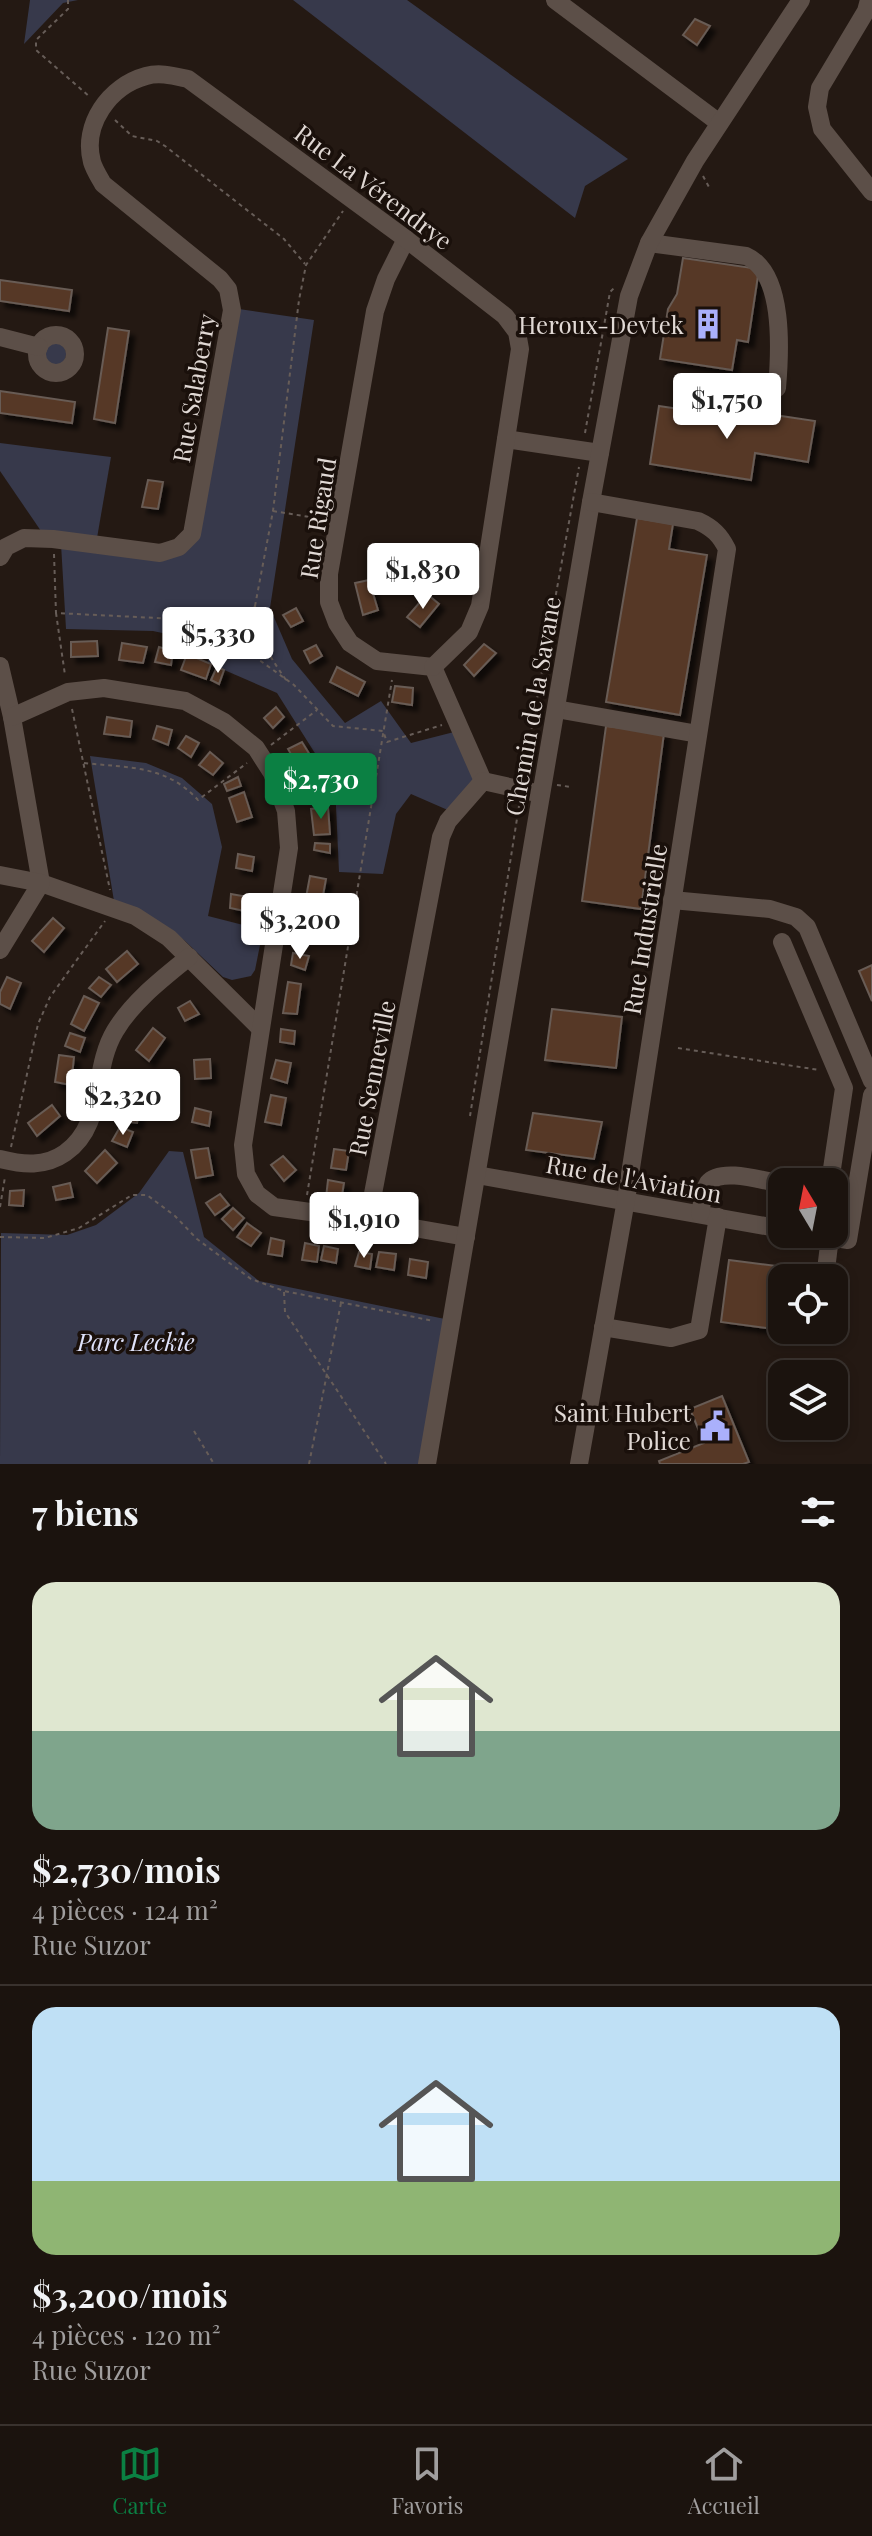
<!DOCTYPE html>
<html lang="fr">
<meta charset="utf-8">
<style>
:root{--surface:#1b130e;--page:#241c17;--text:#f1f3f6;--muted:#a09e9e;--line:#39322e;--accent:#0b8043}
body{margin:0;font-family:"Playfair Display",serif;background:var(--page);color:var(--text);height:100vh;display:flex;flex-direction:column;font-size:30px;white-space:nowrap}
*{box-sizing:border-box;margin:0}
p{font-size:26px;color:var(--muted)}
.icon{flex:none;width:44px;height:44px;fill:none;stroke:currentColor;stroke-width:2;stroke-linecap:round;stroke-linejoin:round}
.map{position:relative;height:1464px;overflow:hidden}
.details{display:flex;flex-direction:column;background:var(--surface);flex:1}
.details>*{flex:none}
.needle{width:52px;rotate:350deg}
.controls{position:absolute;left:768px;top:1168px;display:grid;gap:16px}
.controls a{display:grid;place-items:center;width:80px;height:80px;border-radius:16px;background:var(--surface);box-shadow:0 4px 12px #0003,0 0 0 2px var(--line);font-size:40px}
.price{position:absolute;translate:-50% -68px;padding:0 18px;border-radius:8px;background:#fff;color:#222;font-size:26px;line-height:52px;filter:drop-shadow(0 2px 4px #0008)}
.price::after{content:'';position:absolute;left:50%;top:48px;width:24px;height:18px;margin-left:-12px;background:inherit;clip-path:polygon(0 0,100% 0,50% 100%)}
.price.on{background:var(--accent);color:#fff}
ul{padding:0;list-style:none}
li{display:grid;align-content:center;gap:16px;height:424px;padding:0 32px}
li+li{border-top:2px solid var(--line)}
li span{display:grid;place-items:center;height:248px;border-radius:24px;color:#555}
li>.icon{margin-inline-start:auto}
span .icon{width:144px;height:144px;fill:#fffc;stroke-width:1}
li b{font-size:34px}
h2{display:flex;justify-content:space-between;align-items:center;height:96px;padding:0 32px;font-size:34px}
.menu{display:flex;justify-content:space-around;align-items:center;height:112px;border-top:2px solid var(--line);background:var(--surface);font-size:22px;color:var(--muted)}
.menu a{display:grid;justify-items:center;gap:4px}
.menu .on{color:var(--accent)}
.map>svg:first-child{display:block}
</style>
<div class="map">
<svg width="872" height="1464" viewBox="0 0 872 1464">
<defs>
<filter id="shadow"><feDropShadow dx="5.5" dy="5.5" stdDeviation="2" flood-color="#0009"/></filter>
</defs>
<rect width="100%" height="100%" fill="#241913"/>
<!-- green -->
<g fill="#37394b">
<path d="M30,0h48l-15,3 -39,41z"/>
<path d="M293,0h114l221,159 -43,27 -10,32z"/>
<path d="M239,309l75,11 -44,288 22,51 53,64 36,-22 30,42 43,-11 24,55 -28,24 -39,-17 -15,20 -13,60 -44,-2 -4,-87 -58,-92 -69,-30 1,-20 -56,-12 -87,-2 -5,-85 125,4z"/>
<circle cx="54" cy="354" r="12"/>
<path d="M0,443l111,14 -14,81 -56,-7 -41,-60z"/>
<path d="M90,756l56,7 36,15 30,26 10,43 -14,69 55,14 -8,40 -4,6 -19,4 -9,-3 -38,-36 -21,-16 -50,-24z"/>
<path d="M169,1151l14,1 21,85 55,44 186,38 -22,145h-423l1,-231 66,2 29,-10 43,-32z"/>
</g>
<!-- building -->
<g fill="#563826" stroke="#685b54" stroke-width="2" filter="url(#shadow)">
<path d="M695,19l15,7 -13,19 -14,-10z"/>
<path d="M683,258l76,11 -11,73 -11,-2 -5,30 -72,-11 8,-50 9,-15z"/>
<path d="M0,280l72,10 -3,21 -69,-10z"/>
<path d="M108,328l21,3 -14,92 -21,-4z"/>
<path d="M0,391l75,11 -3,21 -72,-10z"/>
<path d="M659,406l101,15 1,-8 54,8 -7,41 -53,-9 -4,27 -101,-16z"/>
<path d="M148,480l15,2 -5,27 -16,-2z"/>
<path d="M637,518l36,6 -4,25 38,6 -27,160 -74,-13z"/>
<path d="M369,580l9,30 -15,5 -8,-32z"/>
<path d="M427,594l12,10 -19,23 -13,-10z"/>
<path d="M296,608l7,13 -12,6 -8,-12z"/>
<path d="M97,641l1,15 -27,1v-15z"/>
<path d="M122,643l25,4 -4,16 -24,-3z"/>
<path d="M484,644l12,9 -22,23 -10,-11z"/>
<path d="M316,645l6,11 -12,7 -6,-12z"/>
<path d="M159,647l14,4 -2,14 -16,-3z"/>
<path d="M187,654l24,10 -5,15 -25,-9z"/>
<path d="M217,667l7,3 -5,14 -8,-4z"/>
<path d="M337,667l28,15 -7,14 -28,-14z"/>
<path d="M395,686l18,2 -1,17 -20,-3z"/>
<path d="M276,707l8,10 -11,11 -9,-10z"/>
<path d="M107,717l25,4 -2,16 -26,-3z"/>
<path d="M157,726l15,4 -4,15 -15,-6z"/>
<path d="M606,726l58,7 -23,176 -59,-8z"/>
<path d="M186,736l13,7 -8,14 -13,-9z"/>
<path d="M302,742l11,18 -14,8 -11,-19z"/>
<path d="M210,752l13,11 -10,12 -14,-10z"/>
<path d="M238,777l3,9 -14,5 -3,-7z"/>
<path d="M319,777l5,14 -15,6 -4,-15z"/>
<path d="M244,792l8,25 -15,5 -8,-24z"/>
<path d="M328,807l2,27 -16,1 -3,-26z"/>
<path d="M315,843l15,1v9l-16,-3z"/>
<path d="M238,854l16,3 -2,14 -16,-3z"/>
<path d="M310,876l16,3 -5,27 -16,-3z"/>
<path d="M231,894l17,3 -3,14 -15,-3z"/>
<path d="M53,918l11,10 -20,24 -12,-11z"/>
<path d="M299,919l14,1 -2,17 -15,-2z"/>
<path d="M127,951l11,13 -21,18 -11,-13z"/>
<path d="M293,953l16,3 -4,14 -14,-5z"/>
<path d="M872,965v36l-13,-30z"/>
<path d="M7,977l14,6 -11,26 -10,-5v-12z"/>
<path d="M99,977l12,8 -10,12 -12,-9z"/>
<path d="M288,982l13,2 -4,30 -14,-1z"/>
<path d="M84,996l15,7 -15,28 -13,-7z"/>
<path d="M190,1001l9,13 -14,7 -7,-13z"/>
<path d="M552,1009l70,8 -6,51 -71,-8z"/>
<path d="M153,1028l12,10 -16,23 -13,-11z"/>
<path d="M281,1029l14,2 -1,13 -14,-2z"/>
<path d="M70,1033l15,5 -5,14 -15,-6z"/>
<path d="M59,1055l15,2 -3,28 -16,-3z"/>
<path d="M210,1059l1,19 -16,1 -1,-19z"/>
<path d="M276,1060l15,3 -4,20 -16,-5z"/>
<path d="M131,1070l15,2 -4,16 -14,-3z"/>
<path d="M127,1090l15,3 -5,30 -15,-2z"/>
<path d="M271,1095l15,3 -5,27 -16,-3z"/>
<path d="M52,1105l8,11 -23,20 -9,-13z"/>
<path d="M195,1108l16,4 -2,14 -17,-4z"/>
<path d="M533,1113l69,9 -8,37 -68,-9z"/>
<path d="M120,1127l13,5 -6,15 -15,-6z"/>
<path d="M208,1148l5,27 -17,3 -5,-28z"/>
<path d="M334,1149l15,2 -3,19 -15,-2z"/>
<path d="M105,1150l12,13 -20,20 -12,-12z"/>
<path d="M283,1156l13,14 -12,11 -13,-16z"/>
<path d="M328,1180l16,3 -3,18 -15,-3z"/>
<path d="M70,1183l3,14 -17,3 -3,-13z"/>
<path d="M24,1190l-1,16 -14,-1 1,-14z"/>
<path d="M220,1194l9,11 -14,10 -9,-12z"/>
<path d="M402,1198l13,2 -1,13 -15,-3z"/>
<path d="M233,1208l11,10 -11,12 -11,-11z"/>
<path d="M247,1223l14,10 -10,13 -14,-9z"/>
<path d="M271,1238l13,3 -2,15 -14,-2z"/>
<path d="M305,1243l14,3 -2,16 -15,-2z"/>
<path d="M324,1246l14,3 -2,14 -15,-3z"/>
<path d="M359,1252l13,2 -2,15 -15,-3z"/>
<path d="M379,1252l17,2 -2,16 -18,-3z"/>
<path d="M410,1259l18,3 -2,16 -18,-3z"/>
<path d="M729,1260l87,11 -1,7h-33v52l-61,-8z"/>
<path d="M722,1396l27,66 -6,2h-83l-1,-3 45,-18 -14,-34z"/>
</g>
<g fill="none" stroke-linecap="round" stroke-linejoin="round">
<!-- path -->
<g stroke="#675d58" stroke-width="2" stroke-dasharray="4 4" stroke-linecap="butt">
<path d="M68,0v9l-32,31v10l54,47"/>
<path d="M115,120l17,16 25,5 8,5 119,93 21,25"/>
<path d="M703,176l7,13"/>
<path d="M585,433l25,-141 4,-4"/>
<path d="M273,511l49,8"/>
<path d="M54,554l2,59 121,6 60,25"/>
<path d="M255,606l18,-95 26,-211 7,-35 37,-54"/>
<path d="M56,613l9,62"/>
<path d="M286,680c-20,-29 -26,-39 -31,-74l-18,38 57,41 39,41 50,5 4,11 55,-17"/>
<path d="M72,709l38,181"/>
<path d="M271,745l46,-35"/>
<path d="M84,763c45,5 82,2 114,37l49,-37"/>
<path d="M523,776l56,-309"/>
<path d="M557,785l14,2"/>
<path d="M678,1048l141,22"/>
<path d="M470,1116l49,-310"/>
<path d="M11,1147l27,-123 12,-27 55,-76"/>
<path d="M307,1195l85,-515"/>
<path d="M0,1207l5,-30"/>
<path d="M0,1237l45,1 34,-10 53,-33h15l28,21 22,23 54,40 33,12 150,30"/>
<path d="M284,1292l1,20 101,152"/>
<path d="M194,1431l20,33"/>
<path d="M309,1464l32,-161"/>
</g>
<!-- minor -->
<g stroke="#5c4f48" stroke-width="18">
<path d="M555,0l163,122"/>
<path d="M869,0l-3,11 -46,77 -3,19 5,22 50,63"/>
<path d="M406,239l-20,40 -11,32 -46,263v28l8,21 13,20 27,18 56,6 50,114"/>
<path d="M649,243l97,13c39,17 34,97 31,132"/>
<circle cx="56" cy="354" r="19"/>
<path d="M0,337l39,10"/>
<path d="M506,439l94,14"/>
<path d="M0,557l6,-10 18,-9 29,1 107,14 19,-6 13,-13 40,-224 -4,-21 -8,-10 -117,-95c-4,-7 -9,-15 -11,-22 -10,-37 17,-76 54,-86 14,-4 28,0 42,3l218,160 99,77 12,16 3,17 -40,257 -11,26 -36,35"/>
<path d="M0,666l12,51 29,166 94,33 34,22 91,90"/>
<path d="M556,709l142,25"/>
<path d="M12,717l56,-25 36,-4 81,13 39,21 32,26 16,25 14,38 3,37 -46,297 3,29 11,20 17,13 94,13 98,17"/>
<path d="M0,875l41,8 -41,67"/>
<path d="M672,900l98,9 26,8 11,10 65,154"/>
<path d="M782,942l62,146 -14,94"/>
<path d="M0,1159c23,6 45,8 65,-6 41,-29 26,-82 50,-122 18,-30 47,-52 74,-74"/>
<path d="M477,1175l305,54"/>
<path d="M700,1214c2,-10 3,-23 8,-31 13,-16 56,-2 74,1"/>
<path d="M368,1220l73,-383 7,-16 35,-40 58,13"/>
<path d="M812,1234l36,6 24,-145"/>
<path d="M825,1278l5,-41"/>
<path d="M603,1327l68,11 28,-8 19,-113"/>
<path d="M818,1332l1,-2"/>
<path d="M427,1464l164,-962 38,-206 20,-53 46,-82 106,-161"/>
<path d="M579,1464l47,-264 101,-651c-7,-14 -14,-21 -29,-28l-107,-19"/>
</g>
</g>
<!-- icons -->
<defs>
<g id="building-bare" transform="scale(2.4)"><path d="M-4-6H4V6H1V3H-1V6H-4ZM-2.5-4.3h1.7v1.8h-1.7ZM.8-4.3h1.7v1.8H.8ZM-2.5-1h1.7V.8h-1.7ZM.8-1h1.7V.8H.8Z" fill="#aab0fb" stroke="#1a100b" stroke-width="2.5" paint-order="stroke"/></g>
<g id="civic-bare" transform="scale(2.4)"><path d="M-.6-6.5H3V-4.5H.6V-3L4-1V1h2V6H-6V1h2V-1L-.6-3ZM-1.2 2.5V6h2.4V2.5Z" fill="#aab0fb" stroke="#1a100b" stroke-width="2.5" paint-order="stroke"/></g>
</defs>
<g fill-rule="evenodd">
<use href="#building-bare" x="708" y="324"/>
<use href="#civic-bare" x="715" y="1426"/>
</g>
<g text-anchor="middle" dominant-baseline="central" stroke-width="7" stroke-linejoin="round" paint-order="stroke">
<!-- street labels -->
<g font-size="24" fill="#e1d9d5" stroke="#1a100b">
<text transform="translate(374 186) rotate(37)">Rue La Vérendrye</text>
<text transform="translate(193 388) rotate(-80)">Rue Salaberry</text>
<text transform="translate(317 518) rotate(-81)">Rue Rigaud</text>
<text transform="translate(532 706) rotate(-80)">Chemin de la Savane</text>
<text transform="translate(644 929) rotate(-81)">Rue Industrielle</text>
<text transform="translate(371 1078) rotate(-79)">Rue Senneville</text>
<text transform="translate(634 1178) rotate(10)">Rue de l'Aviation</text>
</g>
<!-- poi labels -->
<g font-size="24" fill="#e1d9d5" stroke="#1a100b" text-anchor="end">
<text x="684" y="324">Heroux-Devtek</text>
<text x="691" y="1412">Saint Hubert<tspan x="691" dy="28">Police</tspan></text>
</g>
<!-- park labels -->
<g font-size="24" font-style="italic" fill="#dfe2fa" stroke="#1a100b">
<text x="136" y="1341">Parc Leckie</text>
</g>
</g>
</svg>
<div class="controls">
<a><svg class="needle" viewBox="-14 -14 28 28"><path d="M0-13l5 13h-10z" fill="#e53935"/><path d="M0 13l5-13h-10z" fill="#a09e9e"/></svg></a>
<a><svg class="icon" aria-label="locate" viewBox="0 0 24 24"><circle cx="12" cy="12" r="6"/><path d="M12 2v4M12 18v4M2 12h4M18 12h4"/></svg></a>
<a><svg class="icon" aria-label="layers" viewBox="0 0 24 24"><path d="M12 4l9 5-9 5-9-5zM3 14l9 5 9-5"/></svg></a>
</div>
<b class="price" style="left:727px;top:441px">$1,750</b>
<b class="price" style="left:423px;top:611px">$1,830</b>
<b class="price" style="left:218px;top:675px">$5,330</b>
<b class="price on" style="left:321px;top:821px">$2,730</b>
<b class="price" style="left:300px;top:961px">$3,200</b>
<b class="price" style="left:123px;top:1137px">$2,320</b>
<b class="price" style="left:364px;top:1260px">$1,910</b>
</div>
<section class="details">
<h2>7 biens<svg class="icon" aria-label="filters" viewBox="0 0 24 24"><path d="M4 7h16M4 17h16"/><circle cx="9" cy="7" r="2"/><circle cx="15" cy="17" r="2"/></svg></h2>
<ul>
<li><span style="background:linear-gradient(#dfe7d0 60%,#7fa58c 0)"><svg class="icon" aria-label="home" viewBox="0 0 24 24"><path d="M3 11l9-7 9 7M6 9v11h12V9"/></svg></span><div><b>$2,730/mois</b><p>4 pièces · 124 m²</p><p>Rue Suzor</p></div></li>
<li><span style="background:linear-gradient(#bfe0f5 70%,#8fb573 0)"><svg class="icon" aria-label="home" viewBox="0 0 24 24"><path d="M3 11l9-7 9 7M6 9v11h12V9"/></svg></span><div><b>$3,200/mois</b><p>4 pièces · 120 m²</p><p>Rue Suzor</p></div></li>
</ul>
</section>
<nav class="menu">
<a class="on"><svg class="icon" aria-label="map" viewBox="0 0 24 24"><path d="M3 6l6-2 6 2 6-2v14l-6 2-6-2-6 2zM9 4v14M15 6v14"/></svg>Carte</a>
<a><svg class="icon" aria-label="saved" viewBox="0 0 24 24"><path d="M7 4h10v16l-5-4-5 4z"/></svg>Favoris</a>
<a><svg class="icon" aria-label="home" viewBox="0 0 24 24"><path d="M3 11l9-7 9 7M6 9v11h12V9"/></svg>Accueil</a>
</nav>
